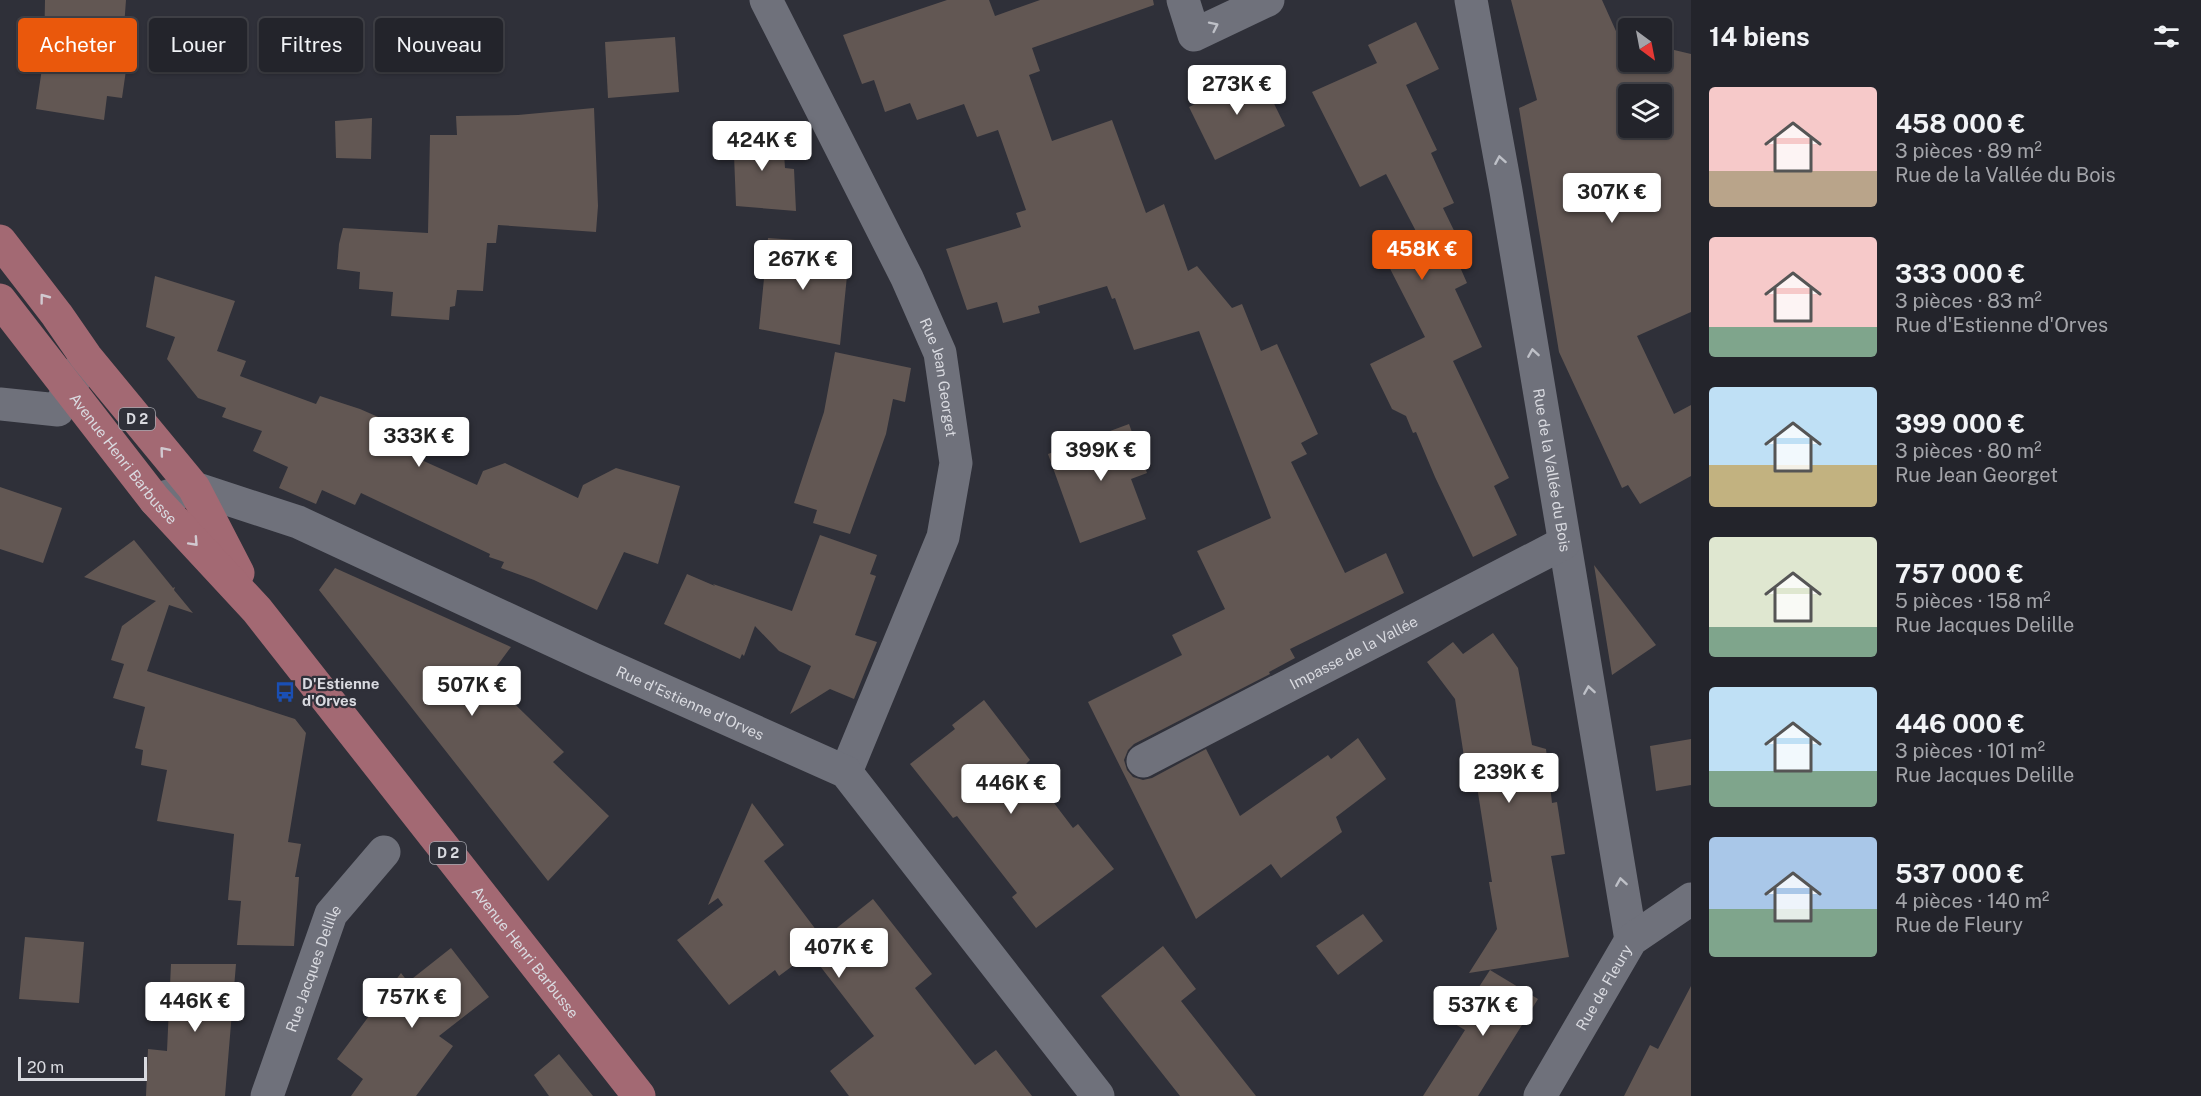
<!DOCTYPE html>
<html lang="fr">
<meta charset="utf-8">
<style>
:root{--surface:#23242b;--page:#2f3037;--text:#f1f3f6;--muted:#a3a4a9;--line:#404147;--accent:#ea580c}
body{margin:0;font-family:"Public Sans",sans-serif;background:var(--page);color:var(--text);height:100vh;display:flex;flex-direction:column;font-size:22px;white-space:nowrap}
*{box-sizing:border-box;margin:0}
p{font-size:20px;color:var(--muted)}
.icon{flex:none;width:33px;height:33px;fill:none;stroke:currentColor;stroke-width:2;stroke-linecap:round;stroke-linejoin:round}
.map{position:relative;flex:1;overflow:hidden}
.panel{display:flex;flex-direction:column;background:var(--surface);width:510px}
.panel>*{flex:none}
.banner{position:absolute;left:18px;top:18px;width:570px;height:54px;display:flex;gap:12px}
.needle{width:39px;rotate:148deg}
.fabs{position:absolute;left:1618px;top:18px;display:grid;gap:12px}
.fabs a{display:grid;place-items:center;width:54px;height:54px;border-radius:6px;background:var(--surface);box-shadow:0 2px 4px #0004,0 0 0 2px var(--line);font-size:30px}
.scale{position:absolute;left:18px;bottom:15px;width:129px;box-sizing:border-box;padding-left:6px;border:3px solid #d9dae0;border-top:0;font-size:16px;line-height:21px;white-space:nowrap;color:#d9dae0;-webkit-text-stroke:4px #2f3039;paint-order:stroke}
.price{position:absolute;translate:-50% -51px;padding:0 14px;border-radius:6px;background:#fff;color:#222;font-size:20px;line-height:39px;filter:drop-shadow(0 2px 3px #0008)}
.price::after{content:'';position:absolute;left:50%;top:36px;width:18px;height:14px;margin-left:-9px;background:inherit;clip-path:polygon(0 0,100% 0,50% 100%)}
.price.selected{background:var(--accent);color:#fff}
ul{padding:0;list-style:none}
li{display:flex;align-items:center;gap:18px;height:150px;padding:0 18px}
li span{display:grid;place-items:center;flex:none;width:168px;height:120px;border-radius:6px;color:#555}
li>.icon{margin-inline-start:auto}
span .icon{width:72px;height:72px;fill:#fffc;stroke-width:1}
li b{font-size:26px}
h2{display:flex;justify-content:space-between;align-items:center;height:72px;padding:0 18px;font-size:26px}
.pill{padding:0 21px;border-radius:6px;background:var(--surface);box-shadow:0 2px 4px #0004,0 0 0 2px var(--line);font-size:21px;line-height:54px}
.pill.selected{background:var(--accent);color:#fff}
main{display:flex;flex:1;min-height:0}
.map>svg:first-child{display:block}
</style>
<main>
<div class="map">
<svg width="1691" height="1096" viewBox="0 0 1691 1096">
<rect width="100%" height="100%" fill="#2f3039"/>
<!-- building -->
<g fill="#625753" fill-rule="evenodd">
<path d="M45,0h81l-3,41 7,1 -8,56 -15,-2 -3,24 -68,-11 8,-54z"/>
<path d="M947,0h42l6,16 45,-16h113l1,5 -122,43 8,23 -11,4 23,66 60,-21 34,93 18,-9 24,67 9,-5 35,42 10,-4 19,47 16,-7 41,90 -17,9 6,11 -16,8 54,111 41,-20 18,40 -114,56 5,9 -26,14 1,2 -136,70 -6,6 -4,10 3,10 6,7 10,3 9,-2 54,-29 34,67 88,-61 3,4 27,-21 28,41 -50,38 6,15 -61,46 -10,-14 -75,55 -108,-217 94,-47 -10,-20 53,-26 -28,-58 74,-33 -72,-187 -65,19 -19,-52 -3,1 -5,-13 -69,20 2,7 -37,10 -6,-21 -30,8 -21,-61 75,-22 -5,-14 10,-3 -28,-80 -21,7 -13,-33 -47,16 -7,-17 -25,9 -11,-32 -12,4 -19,-49z"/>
<path d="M1511,0h91l27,60v12l18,-10h15v-9l8,-4 21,5v258l-54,24 37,78 17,-9v71l-51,28 -12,-19 -6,3 -63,-136 -40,-244 18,-8zM1629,94h33v34h-33z"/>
<path d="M1416,22l23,47 -33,16 31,65 -6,3 23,50 -11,5 22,45 -9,5 11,25 -12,6 27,58 -29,14 56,117 -15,8 23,49 -44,22 -38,-80 -19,-45 -3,1 -7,-17 -14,-7 -22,-45 55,-27 -42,-82 36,-18 -33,-63 -26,13 -48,-95 65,-29 -9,-18z"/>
<path d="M675,37l4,55 -71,6 -3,-56z"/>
<path d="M1259,73l26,53 -70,34 -26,-53z"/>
<path d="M594,108l4,98 -2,26 -98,-7 -2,18h-9l-4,48 -26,-1 -2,16 -5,1 -1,13 -58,-4 2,-24 -34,-3 1,-17 -23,-3 2,-25 4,-16 85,5 2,-98h27l-1,-19 62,-1z"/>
<path d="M372,118l-1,41 -35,-1 -1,-37z"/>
<path d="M774,127l1,26h9l1,15 9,1 2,42 -60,-5 -3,-77z"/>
<path d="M768,238l68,5 -2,31 13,2 -7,69 -81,-16z"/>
<path d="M155,276l80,25 -18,50 29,10 -6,15 76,28 4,-8 40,13 66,29 -9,20 60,27 6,-14 22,-8 73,35 5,-13 33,-17 64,18 -22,78 -34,-12 -27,58 -63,-30 -33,-12 3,-6 -15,-5 1,-3 -129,-61 -6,12 -33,-15 -6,14 -37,-16 9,-21 -35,-16 9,-20 -40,-14 4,-9 -28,-10 -31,-39 8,-22 -29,-10z"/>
<path d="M835,352l76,16 -6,34 -12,-3 -7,35 -36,100 -37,-11 4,-13 -23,-7 30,-91z"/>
<path d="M1129,424l18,49 -16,6 15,40 -66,24 -32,-89z"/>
<path d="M0,487l62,21 -19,55 -43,-14z"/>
<path d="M820,535l57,20 -7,19 6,2 -21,59 22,7 -23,57 -24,-10 -40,25 21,-48 -32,-15 -24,-25 -11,30 -2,-2 -2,5 -76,-35 23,-50 28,12 -2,-2 79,27z"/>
<path d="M134,540l39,48 2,-1 -1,3 19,23 -24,-8 -22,66 148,48 11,14 -18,109 13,2 -6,33h4l-5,69 -57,-1 4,-44 -13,-1 6,-66 -77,-13 10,-51 -26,-5 2,-15 -8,-2 10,-41 -32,-9 11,-34 -13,-4 11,-34 34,-25 -72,-24z"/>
<path d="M1594,565l62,80 -44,30z"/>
<path d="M335,568l176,79 -23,31 76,74 -11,10 56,54 -61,65 -229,-291z"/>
<path d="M1493,633l25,35 14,77 14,4 6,54 5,-1 8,52 -14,2 18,101 -100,16 28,-44 -8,-47h3l-16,-102 -8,2 -13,-83 -28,-37 26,-20 10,12z"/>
<path d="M984,700l46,60 -5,5 48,63 5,-4 36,45 -78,59 -24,-31 5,-4 -60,-77 -4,2 -43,-54 45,-35 -3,-4z"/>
<path d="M1691,739v46l-35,6 -6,-45z"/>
<path d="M752,803l32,42 -20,16 59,78 50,-40 59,75 -17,14 60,77 21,-15 36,46h-183l-19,-25 44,-35 -64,-83 -31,23 -4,-6 -46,35 -52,-65 46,-35 -5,-7 -10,7z"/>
<path d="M1363,914l20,27 -45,34 -22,-29z"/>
<path d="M25,937l59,5 -5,61 -60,-4z"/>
<path d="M1163,946l33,43 -15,12 75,95h-76l-79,-100z"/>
<path d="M451,948l38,49 -50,39 14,10 -37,50h-65l12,-17 -26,-20 64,-86 7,9z"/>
<path d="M171,964h65l-11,132h-79l2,-47 19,2z"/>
<path d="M1490,970l48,29 -60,97h-55l42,-66 -10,-6z"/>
<path d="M1691,986v110h-67l26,-51 8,4z"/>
<path d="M559,1054l34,42h-44l-15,-21z"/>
</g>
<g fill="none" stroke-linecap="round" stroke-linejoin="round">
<!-- minor -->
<g stroke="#6f717b" stroke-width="33">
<path id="s1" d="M766,0l141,278 33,75 16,110 -13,74 -97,235"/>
<path d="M1183,0l11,35 74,-35"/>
<path id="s2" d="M1471,0l35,191 125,749"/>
<path d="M0,404l58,6 24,-45"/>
<path id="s3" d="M155,500l39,-12 104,34 295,137 253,113 252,324"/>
<path id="s4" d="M1143,761l421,-218"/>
<path id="s5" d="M267,1096l64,-182 53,-62"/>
<path id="s6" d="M1540,1096l91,-156 60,-41"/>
</g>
<!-- major -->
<g stroke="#a36973" stroke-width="33">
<path d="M0,241l57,74 29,42 108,131 44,85"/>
<path id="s7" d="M0,300l155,200 102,110 382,486"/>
</g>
</g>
<!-- one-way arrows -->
<defs><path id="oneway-chevron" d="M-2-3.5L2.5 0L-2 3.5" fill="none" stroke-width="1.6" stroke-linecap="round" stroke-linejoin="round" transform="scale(1.5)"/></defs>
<g stroke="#bec0c7">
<use href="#oneway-chevron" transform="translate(1214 26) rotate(-26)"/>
<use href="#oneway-chevron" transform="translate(1500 160) rotate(-100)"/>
<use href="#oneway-chevron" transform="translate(1533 353) rotate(-99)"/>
<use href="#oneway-chevron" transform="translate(1589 690) rotate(-99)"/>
<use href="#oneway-chevron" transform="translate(1621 882) rotate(-99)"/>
</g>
<g stroke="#d1c9d0">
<use href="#oneway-chevron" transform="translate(44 298) rotate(-127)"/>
<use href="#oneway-chevron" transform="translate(164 451) rotate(-130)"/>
<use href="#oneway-chevron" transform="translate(194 542) rotate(47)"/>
</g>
<!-- icons -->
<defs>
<g id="bus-bare" transform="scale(1.62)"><path d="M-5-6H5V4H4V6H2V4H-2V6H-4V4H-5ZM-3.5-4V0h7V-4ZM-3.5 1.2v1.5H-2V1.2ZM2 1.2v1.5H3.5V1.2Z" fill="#1a4fb4" stroke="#2f3039" stroke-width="2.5" paint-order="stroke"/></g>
</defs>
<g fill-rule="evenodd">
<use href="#bus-bare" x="285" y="692"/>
</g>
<g text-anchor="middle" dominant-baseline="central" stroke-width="4.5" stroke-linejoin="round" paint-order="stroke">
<!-- shield labels -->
<g fill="#2f3039" stroke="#a6a7ae" stroke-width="1.5">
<rect x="119" y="408" width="36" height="22" rx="4.5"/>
<rect x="430" y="842" width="36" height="22" rx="4.5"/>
</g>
<g font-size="14" font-weight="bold" fill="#d9dae0">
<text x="137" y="419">D 2</text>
<text x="448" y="853">D 2</text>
</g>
<!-- street labels -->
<g font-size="15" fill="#d9dae0" stroke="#2f3039">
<text stroke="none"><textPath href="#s1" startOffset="417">Rue Jean Georget</textPath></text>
<text stroke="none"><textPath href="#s7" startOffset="201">Avenue Henri Barbusse</textPath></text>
<text stroke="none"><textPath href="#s2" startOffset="477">Rue de la Vallée du Bois</textPath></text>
<text stroke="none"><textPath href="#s4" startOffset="237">Impasse de la Vallée</textPath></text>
<text stroke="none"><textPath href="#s3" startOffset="582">Rue d'Estienne d'Orves</textPath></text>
<text stroke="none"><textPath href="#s7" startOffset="838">Avenue Henri Barbusse</textPath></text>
<text stroke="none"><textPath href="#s5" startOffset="136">Rue Jacques Delille</textPath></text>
<text stroke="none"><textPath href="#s6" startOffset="126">Rue de Fleury</textPath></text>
</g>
<!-- poi labels -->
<g font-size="15" font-weight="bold" fill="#d9dae0" stroke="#2f3039" text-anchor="start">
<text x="302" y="683">D'Estienne<tspan x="302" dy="17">d'Orves</tspan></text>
</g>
</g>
</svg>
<div class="fabs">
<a><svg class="needle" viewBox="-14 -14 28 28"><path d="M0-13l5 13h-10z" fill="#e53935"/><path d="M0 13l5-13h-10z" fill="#a3a4a9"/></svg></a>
<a><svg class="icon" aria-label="layers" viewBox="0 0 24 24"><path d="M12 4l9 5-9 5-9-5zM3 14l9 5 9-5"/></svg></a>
</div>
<div class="scale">20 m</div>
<b class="price" style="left:1237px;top:116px">273K €</b>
<b class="price" style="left:762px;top:172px">424K €</b>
<b class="price" style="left:1612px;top:224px">307K €</b>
<b class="price selected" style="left:1422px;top:281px">458K €</b>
<b class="price" style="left:803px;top:291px">267K €</b>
<b class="price" style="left:419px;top:468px">333K €</b>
<b class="price" style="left:1101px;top:482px">399K €</b>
<b class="price" style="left:472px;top:717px">507K €</b>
<b class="price" style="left:1509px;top:804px">239K €</b>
<b class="price" style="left:1011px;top:815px">446K €</b>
<b class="price" style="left:839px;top:979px">407K €</b>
<b class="price" style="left:412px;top:1029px">757K €</b>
<b class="price" style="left:195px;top:1033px">446K €</b>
<b class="price" style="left:1483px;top:1037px">537K €</b>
<div class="banner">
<a class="pill selected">Acheter</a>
<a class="pill">Louer</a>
<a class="pill">Filtres</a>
<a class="pill">Nouveau</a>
</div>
</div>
<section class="panel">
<h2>14 biens<svg class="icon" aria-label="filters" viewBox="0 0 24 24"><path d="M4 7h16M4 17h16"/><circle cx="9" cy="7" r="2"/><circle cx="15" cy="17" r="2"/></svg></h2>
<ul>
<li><span style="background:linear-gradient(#f6c9c9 70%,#b9a48a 0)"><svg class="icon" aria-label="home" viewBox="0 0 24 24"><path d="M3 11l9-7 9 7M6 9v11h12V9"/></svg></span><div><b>458 000 €</b><p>3 pièces · 89 m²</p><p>Rue de la Vallée du Bois</p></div></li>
<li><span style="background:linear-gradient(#f6c9c9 75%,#7fa58c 0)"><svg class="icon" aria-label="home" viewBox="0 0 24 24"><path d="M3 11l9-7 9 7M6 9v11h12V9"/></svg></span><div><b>333 000 €</b><p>3 pièces · 83 m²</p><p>Rue d'Estienne d'Orves</p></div></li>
<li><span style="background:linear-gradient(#bfe0f5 65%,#c2b280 0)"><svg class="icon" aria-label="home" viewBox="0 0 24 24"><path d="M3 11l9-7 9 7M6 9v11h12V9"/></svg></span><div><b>399 000 €</b><p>3 pièces · 80 m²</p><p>Rue Jean Georget</p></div></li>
<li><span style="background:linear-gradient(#dfe7d0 75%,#7fa58c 0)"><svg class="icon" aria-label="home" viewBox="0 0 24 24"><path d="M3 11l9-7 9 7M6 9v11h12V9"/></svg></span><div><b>757 000 €</b><p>5 pièces · 158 m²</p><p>Rue Jacques Delille</p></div></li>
<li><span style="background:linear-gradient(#bfe0f5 70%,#7fa58c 0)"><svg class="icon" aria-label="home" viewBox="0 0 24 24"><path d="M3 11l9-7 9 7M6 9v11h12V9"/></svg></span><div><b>446 000 €</b><p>3 pièces · 101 m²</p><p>Rue Jacques Delille</p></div></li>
<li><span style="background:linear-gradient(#a9c7e8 60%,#7fa58c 0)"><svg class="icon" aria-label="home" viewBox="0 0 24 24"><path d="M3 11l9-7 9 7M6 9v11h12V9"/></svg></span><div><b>537 000 €</b><p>4 pièces · 140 m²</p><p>Rue de Fleury</p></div></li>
</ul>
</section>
</main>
